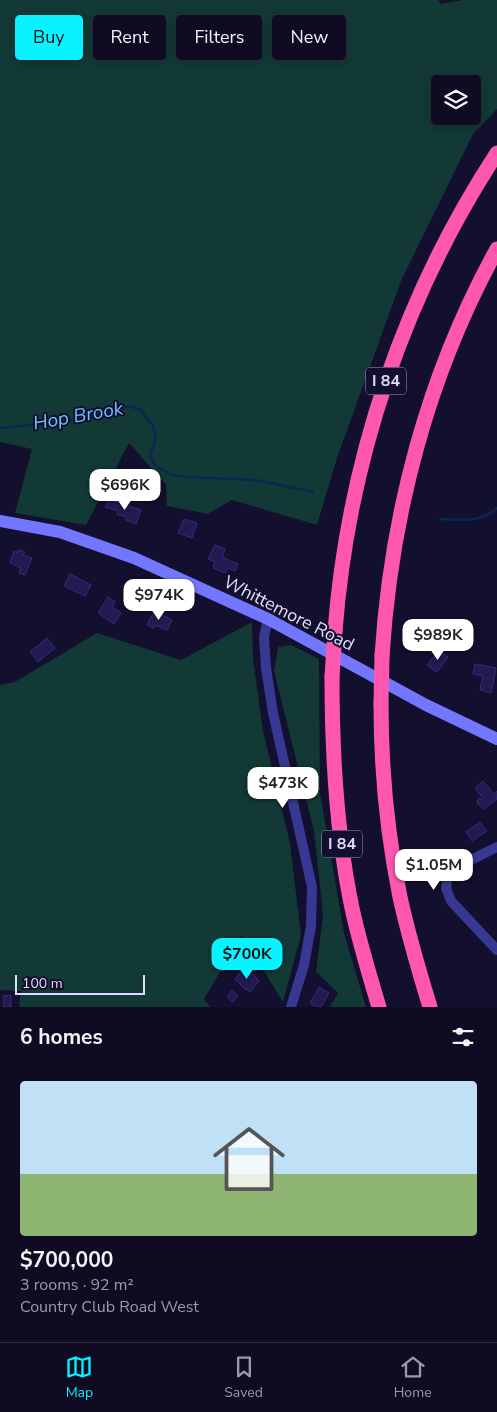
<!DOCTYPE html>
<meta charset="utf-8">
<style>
:root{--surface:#0e0b22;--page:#1c192f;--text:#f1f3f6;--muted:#9b9ba5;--line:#2e2b40;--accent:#08f3ff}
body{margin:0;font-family:"Nunito Sans",sans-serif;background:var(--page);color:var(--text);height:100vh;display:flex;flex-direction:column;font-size:19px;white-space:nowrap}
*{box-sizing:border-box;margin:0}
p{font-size:16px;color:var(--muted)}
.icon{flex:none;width:28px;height:28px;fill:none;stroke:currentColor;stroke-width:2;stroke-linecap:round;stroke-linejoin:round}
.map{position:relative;height:1007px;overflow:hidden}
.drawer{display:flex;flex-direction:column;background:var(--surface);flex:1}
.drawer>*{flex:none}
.banner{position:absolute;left:15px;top:15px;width:468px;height:45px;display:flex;gap:10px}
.buttons{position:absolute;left:431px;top:75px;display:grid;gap:10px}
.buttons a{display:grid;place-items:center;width:50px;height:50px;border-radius:5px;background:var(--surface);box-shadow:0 2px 8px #0003,0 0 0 1px var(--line);font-size:25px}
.scale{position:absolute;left:15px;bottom:12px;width:130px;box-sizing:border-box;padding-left:5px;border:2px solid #dfdcff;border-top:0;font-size:14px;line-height:18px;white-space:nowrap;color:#dfdcff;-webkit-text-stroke:4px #130f2e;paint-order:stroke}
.price{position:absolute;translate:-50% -42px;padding:0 11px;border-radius:10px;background:#fff;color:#222;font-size:16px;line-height:32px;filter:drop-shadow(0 1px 2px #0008)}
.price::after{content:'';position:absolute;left:50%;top:30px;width:15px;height:11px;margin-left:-8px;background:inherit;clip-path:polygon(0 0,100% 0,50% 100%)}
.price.on{background:var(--accent);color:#111}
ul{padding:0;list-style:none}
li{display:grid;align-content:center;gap:10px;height:265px;padding:0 20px}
li span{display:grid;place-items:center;height:155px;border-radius:5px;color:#555}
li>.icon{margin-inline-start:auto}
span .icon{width:90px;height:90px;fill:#fffc;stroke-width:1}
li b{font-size:21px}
h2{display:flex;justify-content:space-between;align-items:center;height:60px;padding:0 20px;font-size:21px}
.pill{padding:0 18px;border-radius:5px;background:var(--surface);box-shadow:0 2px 8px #0003,0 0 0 1px var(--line);font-size:18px;line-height:45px}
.pill.on{background:var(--accent);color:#111}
.tabs{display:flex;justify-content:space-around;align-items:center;height:70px;border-top:1px solid var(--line);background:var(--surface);font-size:14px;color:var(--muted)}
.tabs a{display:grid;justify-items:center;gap:2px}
.tabs .on{color:var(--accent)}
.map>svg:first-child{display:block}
</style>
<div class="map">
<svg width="497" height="1007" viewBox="0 0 497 1007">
<rect width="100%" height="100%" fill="#130f2e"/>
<!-- green -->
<g fill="#123935" fill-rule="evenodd">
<path d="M0,0h438l3,4 21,-4h35v109l-24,25 -72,147 -64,177 -20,67 -85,-25 -24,14 -41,-8 -1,-21 -37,-42 -43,82 -71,-12 17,-64 -32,-7zM440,84h32v32h-32z"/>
<path d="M252,622l1,36 10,73 27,112 11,92 -18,67 -41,-67 -38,64 6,8h-191l2,-16 -21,-1v-305l15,-3 82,-49 84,27z"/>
<path d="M291,645l28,14 1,134 24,140 22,74h-36l8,-14 -22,-21 7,-57 -9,-84 -40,-160 4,-24z"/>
</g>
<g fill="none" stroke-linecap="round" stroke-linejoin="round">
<!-- stream -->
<g stroke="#082854" stroke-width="2.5">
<path d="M0,428l60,-6 39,-7 30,-9 12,4 12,16 3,12 -6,17 5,10 14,9 18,3 69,3 57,12"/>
<path d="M440,519c19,1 41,4 57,-11"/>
</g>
</g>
<!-- building -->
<g fill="#221a51" stroke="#362a7f">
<path d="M108,499l33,11 -5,14 -10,-4v-3l-9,-3 1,-3 -13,-4z"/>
<path d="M184,519l13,4 -5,15 -14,-5z"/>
<path d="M215,545l10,4 -3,8 16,7 -3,7 -7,-3 -3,5 -12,-5 2,-6 -7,-3z"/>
<path d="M18,550l7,2 -2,3 9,3 -7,17 -6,-2 2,-5 -11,-5 4,-12 3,2z"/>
<path d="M70,574l21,11 -6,11 -21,-10z"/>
<path d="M108,597l7,5 -3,5 9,6 -7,11 -16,-11z"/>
<path d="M154,611l18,9 -5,10 -12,-5 -1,3 -7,-3z"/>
<path d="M433,635l9,6 -6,8 -8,-7z"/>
<path d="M47,638l8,10 -17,14 -8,-10z"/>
<path d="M439,650l9,7 -11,15 -10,-7z"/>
<path d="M475,664l21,4 -5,25 -11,-3 3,-14 -10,-2z"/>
<path d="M483,781l11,13 3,-3v8l-14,10 -6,-6 1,-1 -1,-2 3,-2 1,2 2,-2 -8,-10z"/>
<path d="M480,822l7,9 -15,10 -6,-9z"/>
<path d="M243,969l4,3 2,-1 8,7 -1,1 3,2 -9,11 -3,-3 -1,1 -11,-11z"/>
<path d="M319,987l10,6 -8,14h-5l-6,-4z"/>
<path d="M232,990l6,5 -5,7 -6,-5z"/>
<path d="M11,995v12h-8v-2h1l-1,-9z"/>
</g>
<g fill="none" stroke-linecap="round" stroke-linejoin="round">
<!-- minor -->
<g stroke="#373891" stroke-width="10">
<path d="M268,619l-4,18 2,31 7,45 39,174 -1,39 -7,39 -13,42"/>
<path d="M497,847l-44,22 -5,7 -2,12 5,13 46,49"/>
</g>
<!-- secondary -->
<path stroke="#7377ff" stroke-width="12" d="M0,521l60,11 74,26 134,61 158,86 71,34"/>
<!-- motorway -->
<g stroke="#ff57b0" stroke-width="15">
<path d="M335,631c13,-170 69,-336 162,-478"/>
<path d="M382,656c9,-142 46,-282 115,-407"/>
<path d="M332,677c0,77 4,155 20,231 7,33 17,66 27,99"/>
<path d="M381,704c0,65 6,129 19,193 8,37 19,74 30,110"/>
</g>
<!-- motorway-bridge -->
<g stroke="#ff57b0" stroke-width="15">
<path d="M332,677l3,-46"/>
<path d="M381,704l1,-48"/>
</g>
</g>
<g text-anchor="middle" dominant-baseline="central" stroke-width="4" stroke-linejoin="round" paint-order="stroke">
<!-- shield labels -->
<g fill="#130f2e" stroke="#a29ec0" stroke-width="1">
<rect x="366" y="367.5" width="40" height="27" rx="4"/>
<rect x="322" y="830.5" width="40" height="27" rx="4"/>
</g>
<g font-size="16" font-weight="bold" fill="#dfdcff">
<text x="386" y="381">I 84</text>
<text x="342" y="844">I 84</text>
</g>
<!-- street labels -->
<g font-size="18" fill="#dfdcff" stroke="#130f2e">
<text transform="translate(289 613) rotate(27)">Whittemore Road</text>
</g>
<!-- water labels -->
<g font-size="19" font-style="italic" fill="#6ac2ff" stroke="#130f2e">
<text transform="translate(78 416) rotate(-10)">Hop Brook</text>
</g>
</g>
</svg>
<div class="buttons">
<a><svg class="icon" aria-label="layers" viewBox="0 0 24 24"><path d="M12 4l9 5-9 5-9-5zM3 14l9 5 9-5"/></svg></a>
</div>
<div class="scale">100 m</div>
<b class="price" style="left:125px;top:511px">$696K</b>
<b class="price" style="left:159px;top:621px">$974K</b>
<b class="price" style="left:438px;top:661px">$989K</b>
<b class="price" style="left:283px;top:809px">$473K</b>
<b class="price" style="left:434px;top:891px">$1.05M</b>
<b class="price on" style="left:247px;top:980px">$700K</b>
<div class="banner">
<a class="pill on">Buy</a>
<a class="pill">Rent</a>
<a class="pill">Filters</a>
<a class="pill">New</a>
</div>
</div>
<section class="drawer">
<h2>6 homes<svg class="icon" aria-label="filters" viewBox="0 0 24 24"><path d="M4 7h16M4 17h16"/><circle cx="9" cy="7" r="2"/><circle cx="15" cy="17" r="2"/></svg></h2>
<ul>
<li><span style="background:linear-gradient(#bfe0f5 60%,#8fb573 0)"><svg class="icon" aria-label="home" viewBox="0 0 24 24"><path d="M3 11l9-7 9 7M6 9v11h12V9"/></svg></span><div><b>$700,000</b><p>3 rooms · 92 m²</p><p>Country Club Road West</p></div></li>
</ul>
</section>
<nav class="tabs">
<a class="on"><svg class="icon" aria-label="map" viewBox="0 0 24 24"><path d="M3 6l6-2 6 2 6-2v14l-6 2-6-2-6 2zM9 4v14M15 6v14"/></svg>Map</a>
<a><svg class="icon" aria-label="saved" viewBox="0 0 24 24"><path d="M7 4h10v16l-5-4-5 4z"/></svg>Saved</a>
<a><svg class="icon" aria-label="home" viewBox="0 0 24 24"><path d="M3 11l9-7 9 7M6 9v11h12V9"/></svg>Home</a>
</nav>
